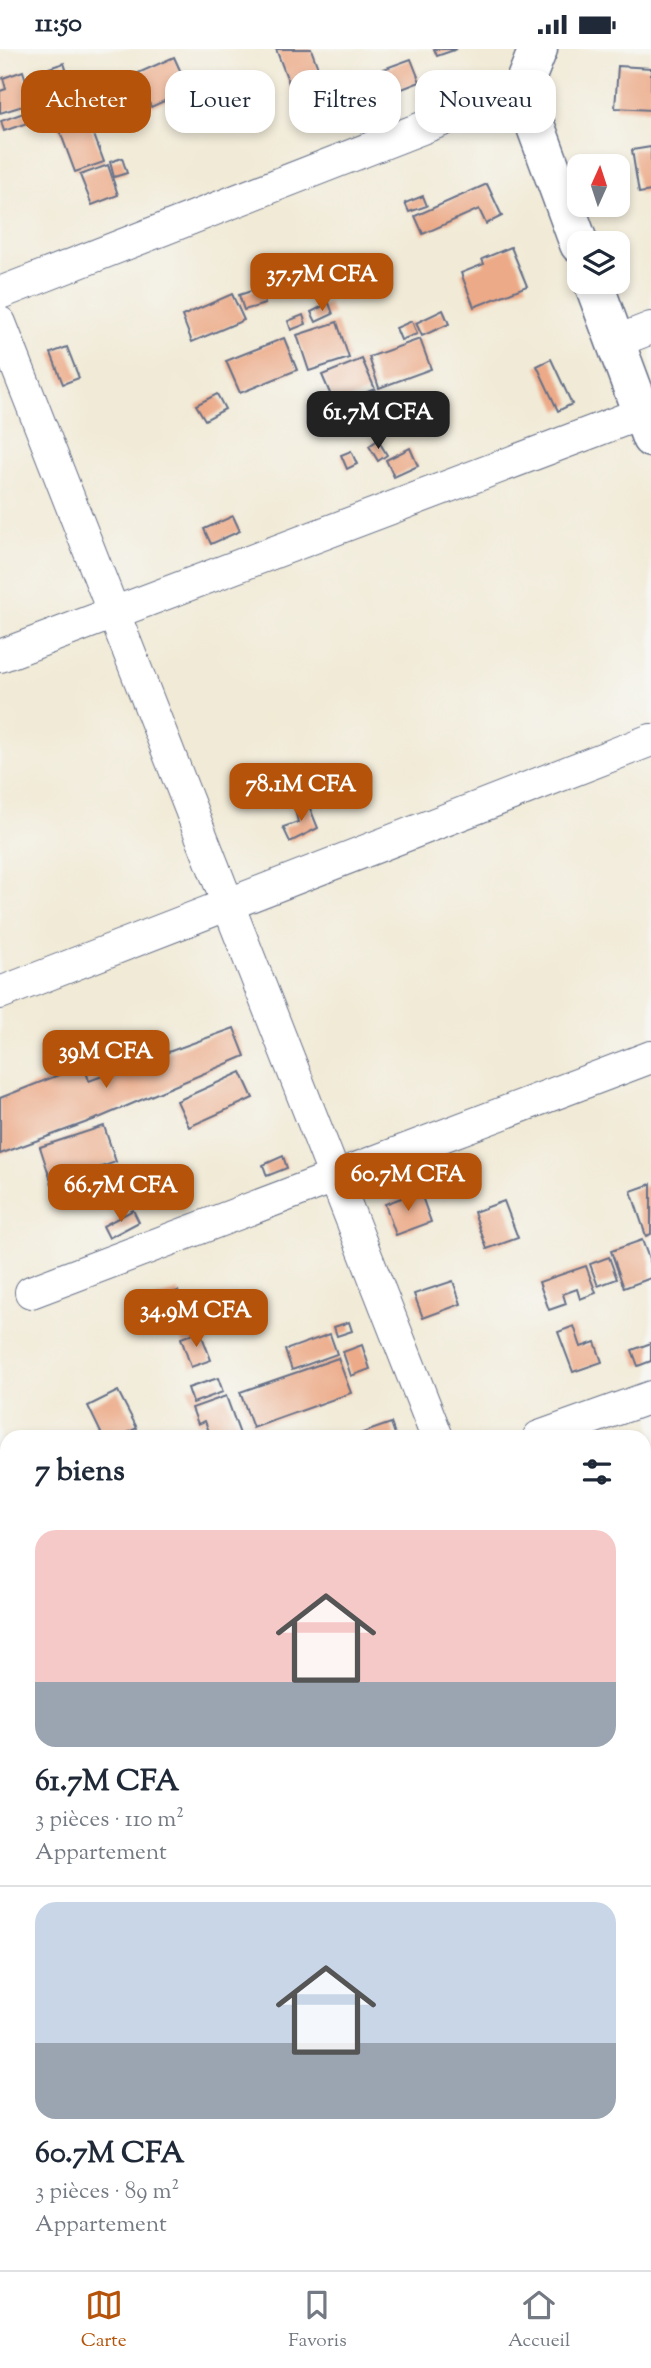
<!DOCTYPE html>
<html lang="fr">
<meta charset="utf-8">
<style>
:root{--surface:#fff;--page:#f2f2f3;--text:#1f2937;--muted:#747a83;--line:#e0e1e3;--accent:#b45309}
body{margin:0;font-family:"Sorts Mill Goudy",serif;background:var(--page);color:var(--text);height:100vh;display:flex;flex-direction:column;font-size:26px;white-space:nowrap}
*{box-sizing:border-box;margin:0}
p{font-size:23px;color:var(--muted)}
.icon{flex:none;width:38px;height:38px;fill:none;stroke:currentColor;stroke-width:2;stroke-linecap:round;stroke-linejoin:round}
.map{position:relative;flex:1;overflow:hidden}
.panel{position:absolute;left:0px;top:1381px;width:651px;height:842px;display:flex;flex-direction:column;background:var(--surface);border-radius:21px 21px 0 0;box-shadow:0 4px 10px #0003}
.panel>*{flex:none}
.hud{position:absolute;left:21px;top:21px;width:609px;height:63px;display:flex;gap:14px}
.needle{width:46px;rotate:3deg}
.controls{position:absolute;left:567px;top:105px;display:grid;gap:14px}
.controls a{display:grid;place-items:center;width:63px;height:63px;border-radius:14px;background:var(--surface);box-shadow:0 4px 10px #0003;font-size:35px}
.price{position:absolute;translate:-50% -60px;padding:0 16px;border-radius:14px;background:var(--accent);color:#fff;font-size:23px;line-height:46px;filter:drop-shadow(0 2px 4px #0008)}
.price::after{content:'';position:absolute;left:50%;top:42px;width:21px;height:16px;margin-left:-10px;background:inherit;clip-path:polygon(0 0,100% 0,50% 100%)}
.price.on{background:#222;color:#fff}
ul{padding:0;list-style:none}
li{display:grid;align-content:center;gap:14px;height:371px;padding:0 35px}
li+li{border-top:2px solid var(--line)}
li span{display:grid;place-items:center;height:217px;border-radius:21px;color:#555}
li>.icon{margin-inline-start:auto}
span .icon{width:126px;height:126px;fill:#fffc;stroke-width:1}
li b{font-size:30px}
h2{display:flex;justify-content:space-between;align-items:center;height:84px;padding:0 35px;font-size:30px}
.pill{padding:0 24px;border-radius:21px;background:var(--surface);box-shadow:0 4px 10px #0003;font-size:24px;line-height:63px}
.pill.on{background:var(--accent);color:#fff}
.status{display:flex;justify-content:space-between;align-items:center;height:49px;padding:0 35px;background:var(--surface);direction:ltr}
.status svg{height:19px;fill:currentColor}
.dock{display:flex;justify-content:space-around;align-items:center;height:98px;border-top:2px solid var(--line);background:var(--surface);font-size:19px;color:var(--muted)}
.dock a{display:grid;justify-items:center;gap:4px}
.dock .on{color:var(--accent)}
.map>svg:first-child{display:block}
</style>
<div class="status"><b>11:50</b><svg viewBox="0 0 49 12"><path d="M0 12V9h3v3zM5 12V6h3v6zM10 12V3h3v9zM15 12V0h3v12zM26 1h20v11H26zM47 4h2v5h-2z"/></svg></div>
<div class="map">
<svg width="651" height="2221" viewBox="0 0 651 2221">
<rect width="100%" height="100%" fill="#f6f6f2"/>
<filter id="ink" filterUnits="userSpaceOnUse"><feTurbulence type="fractalNoise" baseFrequency=".0143" numOctaves="2"/><feDisplacementMap in="SourceGraphic" scale="14" xChannelSelector="R" yChannelSelector="G"/><feConvolveMatrix kernelMatrix="1 2 1 2 8 2 1 2 1" color-interpolation-filters="sRGB"/></filter>
<filter id="wash" filterUnits="userSpaceOnUse"><feTurbulence type="fractalNoise" baseFrequency=".00686" numOctaves="4" result="noise"/><feDisplacementMap in="SourceGraphic" scale="28" xChannelSelector="R" yChannelSelector="G"/><feGaussianBlur stdDeviation="1.57" result="paint"/><feColorMatrix in="noise" values="0 0 0 0 0 0 0 0 0 0 0 0 0 0 0 0 0 1.4 0 .05"/><feComposite in="paint" operator="in"/></filter>
<g filter="url(#wash)">
<rect width="100%" height="100%" fill="#f1ead6"/>
<g id="blocks">
<!-- building -->
<g fill="#ecaa88">
<path d="M276,0h35l23,63 -30,11z"/>
<path d="M434,0h23l-20,7z"/>
<path d="M174,8l15,33 -38,17 -15,-33z"/>
<path d="M411,10l9,23 -36,14 -9,-24z"/>
<path d="M64,14l8,24 -16,5 -7,-24z"/>
<path d="M618,17l33,2v42l-36,-2z"/>
<path d="M23,22l10,32 -33,10v-22l6,-2 -3,-11z"/>
<path d="M125,27l11,28 -39,17 -12,-29z"/>
<path d="M73,43l5,12 -13,5 -4,-12z"/>
<path d="M29,62l4,10 -29,10 -3,-10z"/>
<path d="M87,67l17,46 -29,10 -17,-46z"/>
<path d="M651,98v44l-12,2 -7,-43z"/>
<path d="M122,109l5,15 -13,4 -4,-15z"/>
<path d="M108,116l10,30 -26,10 -12,-30z"/>
<path d="M487,135l15,32 -16,8 -7,-15 -56,25 -8,-18z"/>
<path d="M423,147l4,10 -18,6 -4,-9z"/>
<path d="M511,198l16,39 -53,21 -13,-34 23,-9 -2,-5z"/>
<path d="M261,239l4,16 -21,6 -5,-15z"/>
<path d="M232,245l12,26 -52,22 -10,-26z"/>
<path d="M329,254l4,11 -17,8 -5,-10z"/>
<path d="M443,261l6,14 -27,12 -6,-13z"/>
<path d="M303,266l3,9 -15,6 -3,-9z"/>
<path d="M412,272l5,13 -16,6 -5,-12z"/>
<path d="M337,273l12,36 -40,13 -12,-36z"/>
<path d="M284,289l13,32 -57,23 -14,-32z"/>
<path d="M420,290l11,30 -52,19 -10,-31z"/>
<path d="M67,298l12,31 -16,6 -12,-31z"/>
<path d="M362,310l13,30 -40,16 -13,-30z"/>
<path d="M551,310l21,45 -14,7 -21,-45z"/>
<path d="M217,345l8,15 -20,11 -9,-15z"/>
<path d="M378,391l9,15 -9,6 -9,-15z"/>
<path d="M410,399l8,18 -24,11 -8,-17z"/>
<path d="M351,402l6,13 -10,5 -6,-14z"/>
<path d="M233,467l7,15 -29,13 -7,-15z"/>
<path d="M307,752l11,27 -28,14 -7,-15 15,-5 -4,-16z"/>
<path d="M234,979l11,28 -144,61 -101,37v-56l84,-33 5,16z"/>
<path d="M241,1023l12,26 -64,29 -12,-26z"/>
<path d="M104,1077l12,36 -64,22 -12,-37z"/>
<path d="M283,1107l4,12 -20,8 -4,-11z"/>
<path d="M651,1135v50l-5,2 -15,-45z"/>
<path d="M420,1142l11,31 -35,13 -11,-31z"/>
<path d="M504,1152l14,37 -31,11 -13,-37z"/>
<path d="M133,1161l6,12 -30,16 -6,-12z"/>
<path d="M642,1191l9,24v14l-27,10 -13,-37z"/>
<path d="M609,1208l8,22 -19,7 -8,-22z"/>
<path d="M586,1217l10,27 -16,6 -3,-10 -14,5 3,10 -17,6 -10,-28z"/>
<path d="M453,1232l8,23 -38,14 -9,-24z"/>
<path d="M178,1242l10,27 -31,10 -9,-27z"/>
<path d="M349,1273l3,9 -15,5 -3,-9z"/>
<path d="M574,1277l7,21 14,-5 7,20 -29,10 -15,-40z"/>
<path d="M200,1282l11,29 -20,7 -10,-29z"/>
<path d="M330,1285l7,20 -45,16 -7,-20z"/>
<path d="M651,1294v18l-13,5 -6,-16z"/>
<path d="M362,1296l8,24 -19,7 -8,-24z"/>
<path d="M338,1309l13,35 -98,35 -13,-36z"/>
<path d="M218,1329l5,14 -30,11 -5,-15z"/>
<path d="M118,1342l19,37 -18,9h-16l-15,-31z"/>
<path d="M226,1347l15,41h-30l-6,-16 -7,3 -6,-16z"/>
<path d="M391,1374l5,14h-42v-1z"/>
<path d="M651,1464v43l-2,1 -5,-13v-29z"/>
<path d="M644,1543l7,19v7l-7,2z"/>
<path d="M651,1589v43l-6,1 -1,-41z"/>
<path d="M644,1717l7,18v12l-7,3z"/>
<path d="M644,2057l7,17v7l-7,3z"/>
</g>
</g>
</g>
<g filter="url(#ink)">
<use href="#blocks" fill-opacity="0" stroke="#667088" stroke-width="2"/>
<g fill="none" stroke-linecap="round" stroke-linejoin="round">
<!-- minor casing -->
<g stroke="#667088" stroke-width="34">
<g id="minor">
<path d="M0,244l522,-204"/>
<path d="M0,274l437,1114"/>
<path d="M615,293l36,-14"/>
<path d="M0,607l642,-243"/>
<path d="M0,944l651,-253"/>
<path d="M31,1243l620,-235"/>
<path d="M539,1388l112,-40"/>
<path d="M644,1674l7,-2"/>
<path d="M644,1916l7,17"/>
<path d="M644,2017l7,-3"/>
</g>
</g>
<!-- tertiary casing -->
<g stroke="#667088" stroke-width="41">
<g id="tertiary">
<path d="M538,0l-16,40 57,155"/>
<path d="M593,233l58,156"/>
</g>
</g>
<!-- minor -->
<use href="#minor" stroke="#fff" stroke-width="32"/>
<!-- tertiary -->
<use href="#tertiary" stroke="#fff" stroke-width="38"/>
</g>
</g>
</svg>
<div class="controls">
<a><svg class="needle" viewBox="-14 -14 28 28"><path d="M0-13l5 13h-10z" fill="#e53935"/><path d="M0 13l5-13h-10z" fill="#747a83"/></svg></a>
<a><svg class="icon" aria-label="layers" viewBox="0 0 24 24"><path d="M12 4l9 5-9 5-9-5zM3 14l9 5 9-5"/></svg></a>
</div>
<b class="price" style="left:322px;top:264px">37.7M CFA</b>
<b class="price on" style="left:378px;top:402px">61.7M CFA</b>
<b class="price" style="left:301px;top:774px">78.1M CFA</b>
<b class="price" style="left:106px;top:1041px">39M CFA</b>
<b class="price" style="left:408px;top:1164px">60.7M CFA</b>
<b class="price" style="left:121px;top:1175px">66.7M CFA</b>
<b class="price" style="left:196px;top:1300px">34.9M CFA</b>
<div class="hud">
<a class="pill on">Acheter</a>
<a class="pill">Louer</a>
<a class="pill">Filtres</a>
<a class="pill">Nouveau</a>
</div>
<section class="panel">
<h2>7 biens<svg class="icon" aria-label="filters" viewBox="0 0 24 24"><path d="M4 7h16M4 17h16"/><circle cx="9" cy="7" r="2"/><circle cx="15" cy="17" r="2"/></svg></h2>
<ul>
<li><span style="background:linear-gradient(#f6c9c9 70%,#9aa5b1 0)"><svg class="icon" aria-label="home" viewBox="0 0 24 24"><path d="M3 11l9-7 9 7M6 9v11h12V9"/></svg></span><div><b>61.7M CFA</b><p>3 pièces · 110 m²</p><p>Appartement</p></div></li>
<li><span style="background:linear-gradient(#c9d6e8 65%,#9aa5b1 0)"><svg class="icon" aria-label="home" viewBox="0 0 24 24"><path d="M3 11l9-7 9 7M6 9v11h12V9"/></svg></span><div><b>60.7M CFA</b><p>3 pièces · 89 m²</p><p>Appartement</p></div></li>
</ul>
</section>
</div>
<nav class="dock">
<a class="on"><svg class="icon" aria-label="map" viewBox="0 0 24 24"><path d="M3 6l6-2 6 2 6-2v14l-6 2-6-2-6 2zM9 4v14M15 6v14"/></svg>Carte</a>
<a><svg class="icon" aria-label="saved" viewBox="0 0 24 24"><path d="M7 4h10v16l-5-4-5 4z"/></svg>Favoris</a>
<a><svg class="icon" aria-label="home" viewBox="0 0 24 24"><path d="M3 11l9-7 9 7M6 9v11h12V9"/></svg>Accueil</a>
</nav>
